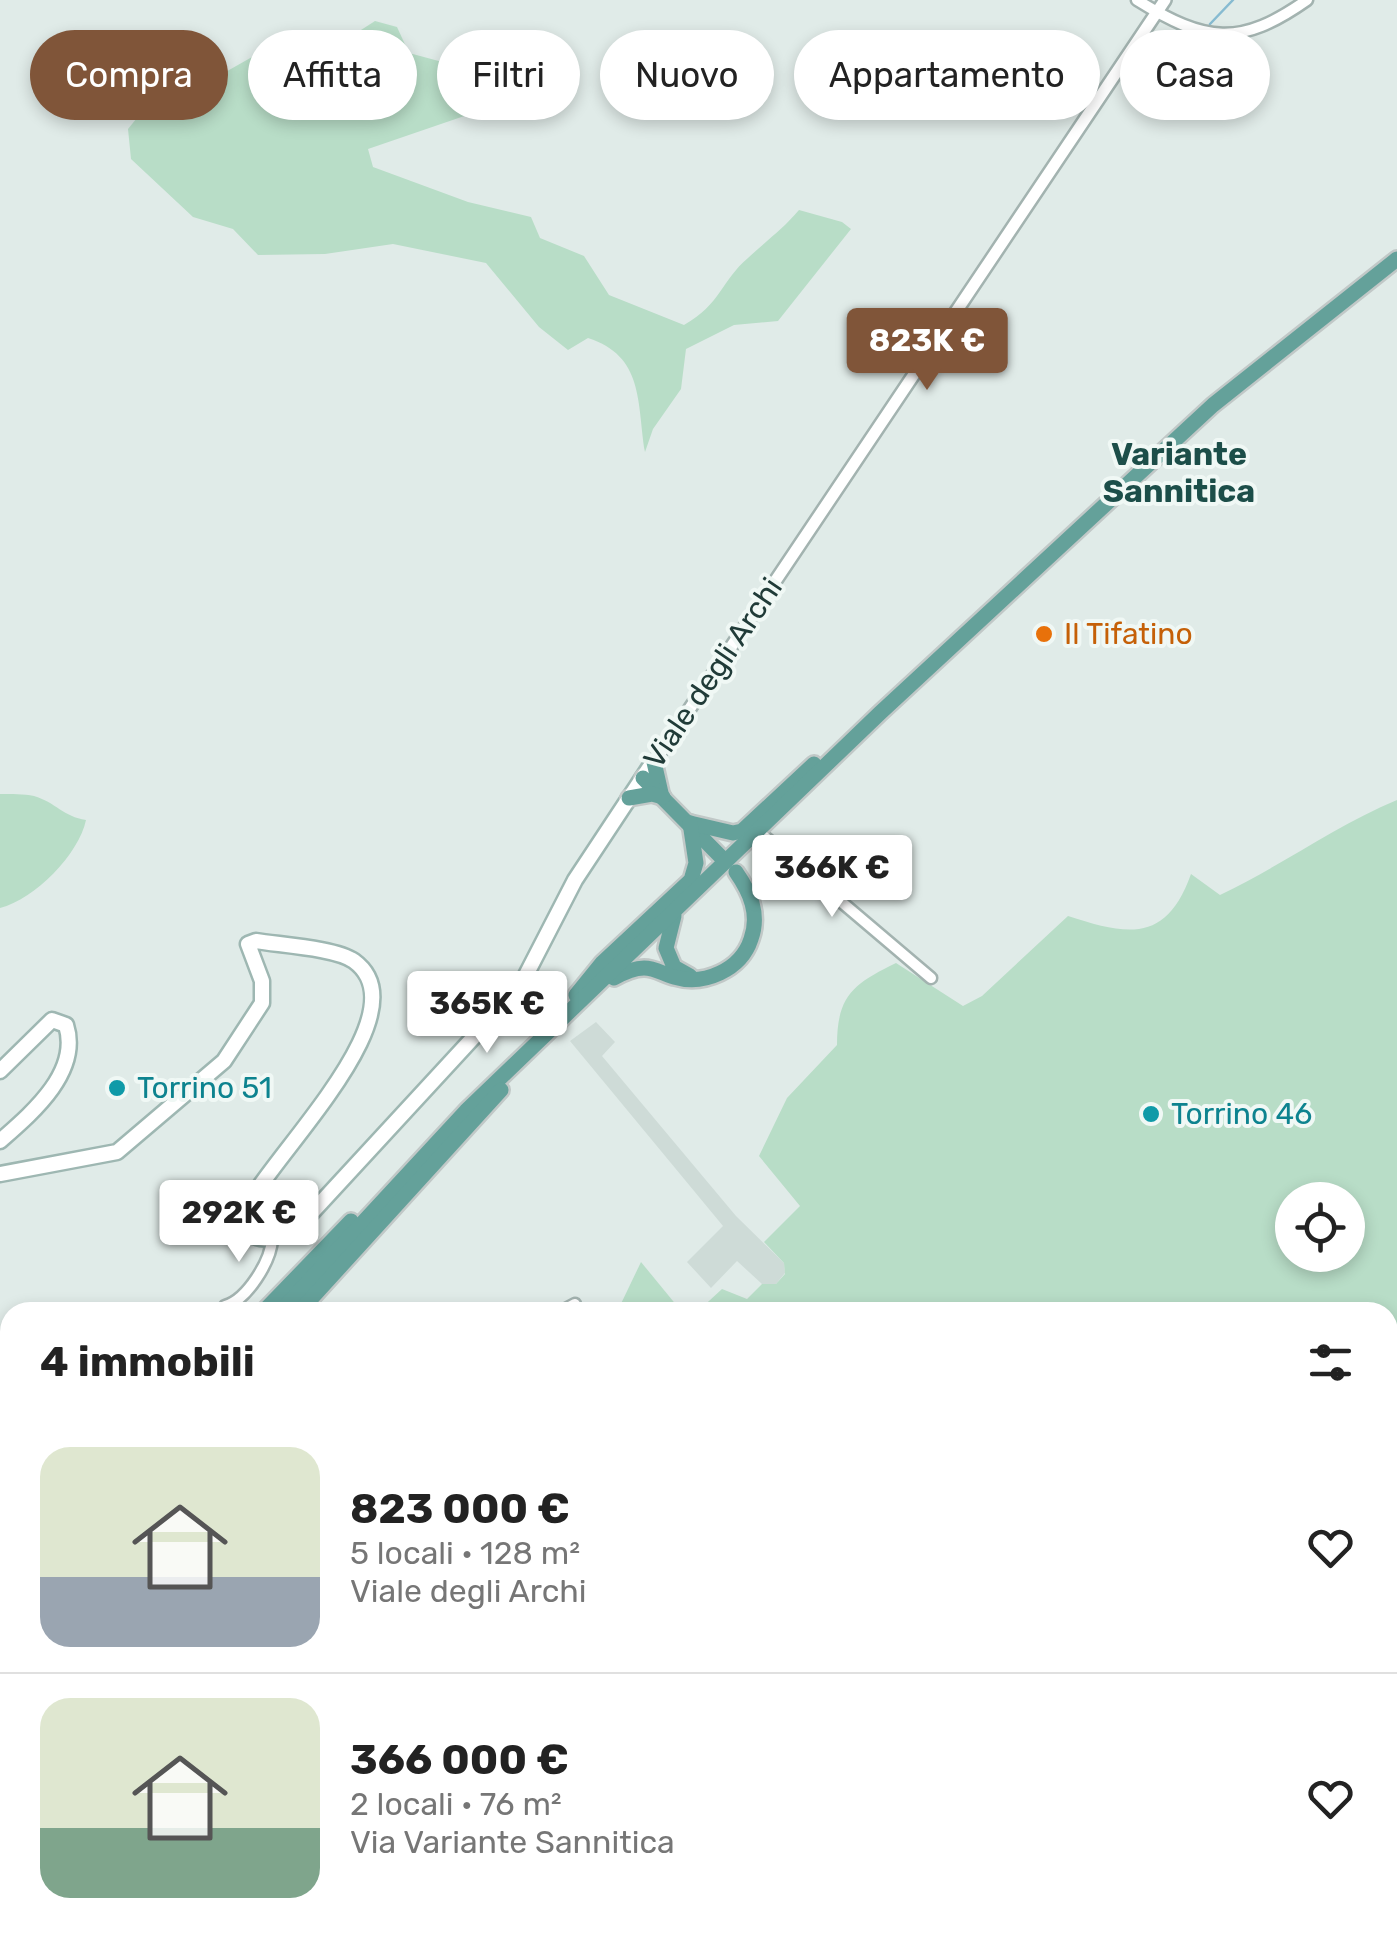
<!DOCTYPE html>
<html lang="it">
<meta charset="utf-8">
<style>
:root{--surface:#fff;--page:#f2f2f2;--text:#222;--muted:#767676;--line:#e0e0e0;--accent:#805539}
body{margin:0;font-family:Rubik,sans-serif;background:var(--page);color:var(--text);height:100vh;display:flex;flex-direction:column;font-size:38px;white-space:nowrap}
*{box-sizing:border-box;margin:0}
p{font-size:32px;color:var(--muted)}
.icon{flex:none;width:55px;height:55px;fill:none;stroke:currentColor;stroke-width:2;stroke-linecap:round;stroke-linejoin:round}
.map{position:relative;flex:1;overflow:hidden}
.side{position:absolute;left:0px;top:1302px;width:1398px;height:642px;display:flex;flex-direction:column;background:var(--surface);border-radius:30px 30px 0 0;box-shadow:0 5px 15px #0003}
.side>*{flex:none}
.top-card{position:absolute;left:30px;top:30px;width:1338px;height:90px;display:flex;gap:20px}
.buttons{position:absolute;left:1275px;top:1182px;display:grid;gap:20px}
.buttons a{display:grid;place-items:center;width:90px;height:90px;border-radius:50%;background:var(--surface);box-shadow:0 5px 15px #0003;font-size:50px}
.price{position:absolute;translate:-50% -85px;padding:0 22px;border-radius:10px;background:#fff;color:#222;font-size:32px;line-height:65px;filter:drop-shadow(0 2px 5px #0008)}
.price::after{content:'';position:absolute;left:50%;top:60px;width:30px;height:22px;margin-left:-15px;background:inherit;clip-path:polygon(0 0,100% 0,50% 100%)}
.price.active{background:var(--accent);color:#fff}
ul{padding:0;list-style:none}
li{display:flex;align-items:center;gap:30px;height:250px;padding:0 40px}
li+li{border-top:2px solid var(--line)}
li span{display:grid;place-items:center;flex:none;width:280px;height:200px;border-radius:30px;color:#555}
li>.icon{margin-inline-start:auto}
span .icon{width:120px;height:120px;fill:#fffc;stroke-width:1}
li b{font-size:42px}
h2{display:flex;justify-content:space-between;align-items:center;height:120px;padding:0 40px;font-size:42px}
.tag{padding:0 35px;border-radius:45px;background:var(--surface);box-shadow:0 5px 15px #0003;font-size:35px;line-height:90px}
.tag.active{background:var(--accent);color:#fff}
.map>svg:first-child{display:block}
</style>
<div class="map">
<svg width="1397" height="1943" viewBox="0 0 1397 1943">
<rect width="100%" height="100%" fill="#e0ebe8"/>
<!-- built -->
<path fill="#cedbd7" d="M596,1022l19,20 -13,14 134,160 48,47 1,10 -9,11h-14l-25,-23 -26,27 -24,-26 36,-36 -153,-185z"/>
<!-- green -->
<g fill="#b8ddc7" fill-rule="evenodd">
<path d="M375,21l22,6 12,26 63,17 18,25 -14,17 -108,37 5,18 95,35 63,15 9,21 44,18 25,39 75,30c37,-21 37,-44 64,-67 18,-17 35,-29 51,-48l43,12 9,7 -73,92 -44,4 -48,24 -5,40 -28,40 -8,23c-8,-50 -1,-96 -57,-114l-20,12 -29,-23 -53,-64 -93,-19 -68,10 -67,1 -25,-26 -40,-12 -62,-58 -3,-30 39,-48 25,-11 30,4 39,-22 29,-7 46,1z"/>
<path d="M0,794c11,0 24,0 34,2 21,6 30,21 52,24 -7,34 -51,79 -86,88z"/>
<path d="M1397,800v655l-9,1v-144h-691l25,-23 25,10 15,-15h14l9,-10 -1,-11 -20,-21 36,-36 -41,-50 28,-58 50,-53c0,-49 16,-61 59,-82l67,43 19,-10 86,-80c59,19 98,28 123,-42l29,21c61,-29 115,-69 177,-95zM1348,1200v55h-56v-55z"/>
<path d="M641,1262l41,50h-65z"/>
<path d="M1397,1821v122h-950l2,-8h939v-112z"/>
</g>
<g fill="none" stroke-linecap="round" stroke-linejoin="round">
<!-- stream -->
<path stroke="#87bbd1" stroke-width="2.5" d="M1210,24l23,-24"/>
<!-- minor casing -->
<g stroke="#a3b3b0" stroke-width="15">
<g id="minor">
<path d="M1137,0c69,43 103,47 170,0"/>
<path d="M759,832l172,146"/>
<path d="M225,1306c22,-6 46,-45 47,-67"/>
<path d="M560,1312l15,-8"/>
<path d="M0,1574v35"/>
</g>
</g>
<!-- tertiary casing -->
<g stroke="#a3b3b0" stroke-width="16">
<path id="tertiary" d="M654,762l511,-762"/>
</g>
<!-- secondary casing -->
<g stroke="#9eb7b2" stroke-width="19">
<g id="secondary">
<path d="M0,1071l52,-51 14,5c15,47 -34,88 -66,116"/>
<path d="M0,1174l117,-22 107,-91 38,-58v-22l-14,-37 8,-3c23,4 80,7 98,20 73,53 -94,204 -112,256 9,37 43,18 63,3l202,-219 17,-22 51,-99 74,-112"/>
</g>
</g>
<!-- primary casing -->
<g stroke="#c1c8c7" stroke-width="20">
<g id="primary">
<path d="M654,762l7,31"/>
<path d="M643,778l78,79"/>
<path d="M629,798l23,-4 11,3"/>
<path d="M690,823l43,10 9,-2 72,-67"/>
<path d="M674,916l-8,32 8,19 16,9"/>
<path d="M614,978c9,-5 19,-10 30,-10 11,0 19,6 30,9 30,9 67,-7 77,-38 9,-25 -1,-47 -15,-67"/>
<path d="M576,995l26,-32 89,-83 5,-17 -6,-40"/>
<path d="M263,1312l88,-91"/>
<path d="M280,1312l186,-201 414,-398 333,-308 184,-146"/>
<path d="M299,1312l202,-222"/>
<path d="M0,1699l10,-23"/>
</g>
</g>
<!-- minor -->
<use href="#minor" stroke="#fff" stroke-width="10"/>
<!-- tertiary -->
<use href="#tertiary" stroke="#fff" stroke-width="11"/>
<!-- secondary -->
<use href="#secondary" stroke="#fff" stroke-width="14"/>
<!-- primary -->
<use href="#primary" stroke="#64a19a" stroke-width="15"/>
</g>
<!-- markers -->
<circle fill="#e8710a" stroke="#f0f8f5" stroke-width="4" cx="1044" cy="634" r="10"/>
<g fill="#0f9aa8" stroke="#f0f8f5" stroke-width="4">
<circle cx="117" cy="1088" r="10"/>
<circle cx="1151" cy="1114" r="10"/>
</g>
<g text-anchor="middle" dominant-baseline="central" stroke-width="8" stroke-linejoin="round" paint-order="stroke">
<!-- food labels -->
<g font-size="30" fill="#c56008" stroke="#f0f8f5" text-anchor="start">
<text x="1064" y="634">Il Tifatino</text>
</g>
<!-- street labels -->
<g font-size="30" fill="#203b38" stroke="#f0f8f5">
<text transform="translate(713 673) rotate(-56)">Viale degli Archi</text>
</g>
<!-- culture labels -->
<g font-size="30" fill="#0d838f" stroke="#f0f8f5" text-anchor="start">
<text x="137" y="1088">Torrino 51</text>
<text x="1171" y="1114">Torrino 46</text>
</g>
<!-- neighbourhood labels -->
<g font-size="32" font-weight="bold" fill="#1c4e49" stroke="#f0f8f5">
<text x="1179" y="454">Variante<tspan x="1179" dy="37">Sannitica</tspan></text>
</g>
</g>
</svg>
<div class="buttons">
<a><svg class="icon" aria-label="locate" viewBox="0 0 24 24"><circle cx="12" cy="12" r="6"/><path d="M12 2v4M12 18v4M2 12h4M18 12h4"/></svg></a>
</div>
<b class="price active" style="left:927px;top:393px">823K €</b>
<b class="price" style="left:832px;top:920px">366K €</b>
<b class="price" style="left:487px;top:1056px">365K €</b>
<b class="price" style="left:239px;top:1265px">292K €</b>
<div class="top-card">
<a class="tag active">Compra</a>
<a class="tag">Affitta</a>
<a class="tag">Filtri</a>
<a class="tag">Nuovo</a>
<a class="tag">Appartamento</a>
<a class="tag">Casa</a>
</div>
<section class="side">
<h2>4 immobili<svg class="icon" aria-label="filters" viewBox="0 0 24 24"><path d="M4 7h16M4 17h16"/><circle cx="9" cy="7" r="2"/><circle cx="15" cy="17" r="2"/></svg></h2>
<ul>
<li><span style="background:linear-gradient(#dfe7d0 65%,#9aa5b1 0)"><svg class="icon" aria-label="home" viewBox="0 0 24 24"><path d="M3 11l9-7 9 7M6 9v11h12V9"/></svg></span><div><b>823 000 €</b><p>5 locali · 128 m²</p><p>Viale degli Archi</p></div><svg class="icon" aria-label="heart" viewBox="0 0 24 24"><path d="M12 20l-8-8c-3-5 5-10 8-4 3-6 11-1 8 4z"/></svg></li>
<li><span style="background:linear-gradient(#dfe7d0 65%,#7fa58c 0)"><svg class="icon" aria-label="home" viewBox="0 0 24 24"><path d="M3 11l9-7 9 7M6 9v11h12V9"/></svg></span><div><b>366 000 €</b><p>2 locali · 76 m²</p><p>Via Variante Sannitica</p></div><svg class="icon" aria-label="heart" viewBox="0 0 24 24"><path d="M12 20l-8-8c-3-5 5-10 8-4 3-6 11-1 8 4z"/></svg></li>
</ul>
</section>
</div>
